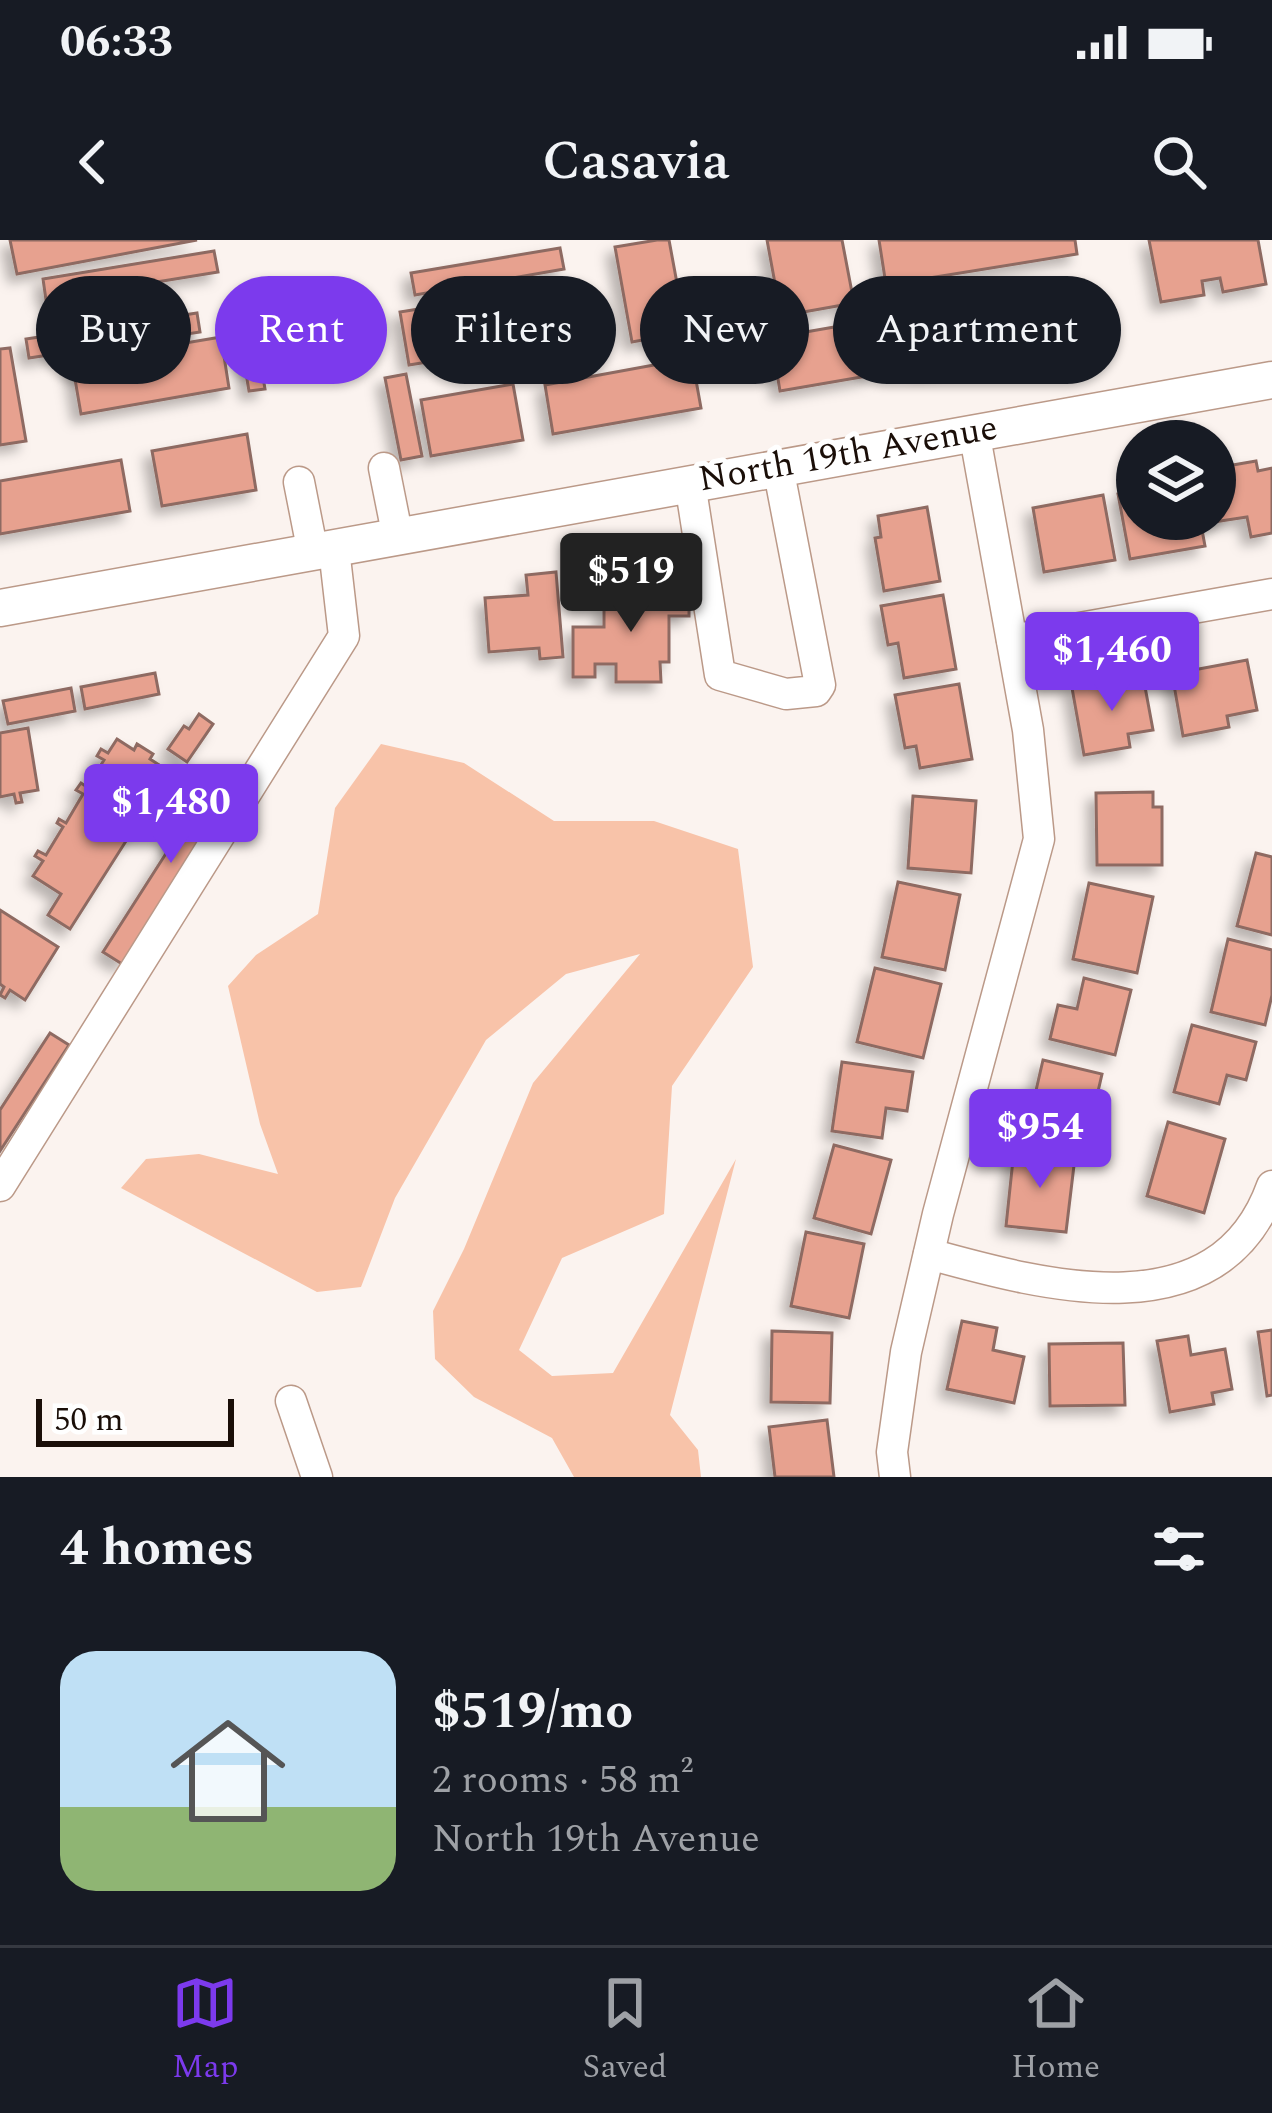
<!DOCTYPE html>
<meta charset="utf-8">
<style>
:root{--surface:#171b24;--page:#242831;--text:#f1f3f6;--muted:#9ea1a6;--line:#363941;--accent:#7c3aed}
body{margin:0;font-family:Spectral,serif;background:var(--page);color:var(--text);height:100vh;display:flex;flex-direction:column;font-size:45px;white-space:nowrap}
*{box-sizing:border-box;margin:0}
p{font-size:39px;color:var(--muted)}
.icon{flex:none;width:66px;height:66px;fill:none;stroke:currentColor;stroke-width:2;stroke-linecap:round;stroke-linejoin:round}
.map{position:relative;height:1237px;overflow:hidden}
.details{display:flex;flex-direction:column;background:var(--surface);flex:1}
.details>*{flex:none}
.hud{position:absolute;left:36px;top:36px;width:1200px;height:108px;display:flex;gap:24px}
.controls{position:absolute;left:1116px;top:180px;display:grid;gap:24px}
.controls a{display:grid;place-items:center;width:120px;height:120px;border-radius:50%;background:var(--surface);box-shadow:0 3px 9px #0004;font-size:60px}
.scale{position:absolute;left:36px;bottom:30px;width:198px;box-sizing:border-box;padding-left:12px;border:6px solid #1a0e08;border-top:0;font-size:33px;line-height:42px;white-space:nowrap;color:#1a0e08;-webkit-text-stroke:9px #fff;paint-order:stroke}
.price{position:absolute;translate:-50% -102px;padding:0 27px;border-radius:12px;background:var(--accent);color:#fff;font-size:39px;line-height:78px;filter:drop-shadow(0 3px 6px #0008)}
.price::after{content:'';position:absolute;left:50%;top:72px;width:36px;height:27px;margin-left:-18px;background:inherit;clip-path:polygon(0 0,100% 0,50% 100%)}
.price.selected{background:#222;color:#fff}
ul{padding:0;list-style:none}
li{display:flex;align-items:center;gap:36px;height:300px;padding:0 60px}
li span{display:grid;place-items:center;flex:none;width:336px;height:240px;border-radius:36px;color:#555}
li>.icon{margin-inline-start:auto}
span .icon{width:144px;height:144px;fill:#fffc;stroke-width:1}
li b{font-size:51px}
h2{display:flex;justify-content:space-between;align-items:center;height:144px;padding:0 60px;font-size:51px}
.pill{padding:0 42px;border-radius:54px;background:var(--surface);box-shadow:0 3px 9px #0004;font-size:42px;line-height:108px}
.pill.selected{background:var(--accent);color:#fff}
.status{display:flex;justify-content:space-between;align-items:center;height:84px;padding:0 60px;background:var(--surface);direction:ltr}
.status svg{height:33px;fill:currentColor}
header{display:flex;justify-content:space-between;align-items:center;height:156px;padding:0 60px;background:var(--surface);font-size:54px;font-weight:600}
.dock{display:flex;justify-content:space-around;align-items:center;height:168px;border-top:3px solid var(--line);background:var(--surface);font-size:33px;color:var(--muted)}
.dock a{display:grid;justify-items:center;gap:6px}
.dock .selected{color:var(--accent)}
.map>svg:first-child{display:block}
</style>
<div class="status"><b>06:33</b><svg viewBox="0 0 49 12"><path d="M0 12V9h3v3zM5 12V6h3v6zM10 12V3h3v9zM15 12V0h3v12zM26 1h20v11H26zM47 4h2v5h-2z"/></svg></div>
<header><svg class="icon" aria-label="back" viewBox="0 0 24 24"><path d="M15 5l-7 7 7 7"/></svg>Casavia<svg class="icon" aria-label="search" viewBox="0 0 24 24"><circle cx="10" cy="10" r="6"/><path d="M15 15l6 6"/></svg></header>
<div class="map">
<svg width="1272" height="1237" viewBox="0 0 1272 1237">
<defs>
<filter id="shadow"><feDropShadow dx="-8" dy="8" stdDeviation="6" flood-color="#0004"/></filter>
</defs>
<rect width="100%" height="100%" fill="#fbf3ef"/>
<!-- green -->
<path fill="#f8c3a9" d="M381,504l83,19 90,58h100l84,28 15,118 -81,119 -8,128 -102,44 -43,92 33,26 61,-3 123,-214 -66,256 28,35 3,27h-127l-22,-39 -78,-41 -39,-38 -2,-48 31,-62 69,-166 107,-129 -74,20 -80,66 -91,158 -34,89 -44,5 -196,-104 25,-29 53,-5 79,20 -18,-50 -32,-138 28,-31 62,-41 17,-106z"/>
<!-- building -->
<g fill="#e7a18f" stroke="#8e6b62" stroke-width="3" filter="url(#shadow)">
<path d="M10,0h187l-180,34z"/>
<path d="M657,0h12l17,92 -54,10 -17,-95z"/>
<path d="M767,0h75l12,63 -73,13z"/>
<path d="M879,0h196l2,14 -191,31z"/>
<path d="M1149,0h109l8,44 -43,8 -3,-14 -18,3 2,14 -43,7z"/>
<path d="M560,8l4,21 -149,26 -4,-22z"/>
<path d="M214,11l4,21 -172,28 -3,-21z"/>
<path d="M548,48l9,53 -148,24 -9,-53z"/>
<path d="M1067,52l8,50 -154,27 -9,-50z"/>
<path d="M251,67l14,82 -16,2 -14,-81z"/>
<path d="M197,73l3,19 -171,26 -3,-19z"/>
<path d="M863,82l10,53 -93,16 -9,-53z"/>
<path d="M221,97l8,51 -148,26 -9,-52z"/>
<path d="M10,108l16,93 -26,4v-96z"/>
<path d="M692,118l9,50 -148,26 -8,-49z"/>
<path d="M406,134l16,82 -21,4 -16,-82z"/>
<path d="M513,144l10,56 -92,16 -10,-56z"/>
<path d="M247,194l9,56 -94,16 -10,-55z"/>
<path d="M121,220l9,51 -130,23v-53z"/>
<path d="M1256,221l2,10 14,-3v65l-21,4 -4,-20 -33,5 1,-42 14,-2 -2,-12z"/>
<path d="M1137,250v29h63l5,27 -75,13 -12,-65z"/>
<path d="M1103,255l12,65 -71,12 -11,-64z"/>
<path d="M927,267l13,74 -56,10 -9,-53 6,-1 -3,-21z"/>
<path d="M556,332l7,85 -23,2 -1,-11 -50,4 -4,-54 43,-3 -2,-20z"/>
<path d="M689,348v28h-20v46h-9l1,20h-45v-18h-21v13h-22v-50h31v-21h14l-1,-17z"/>
<path d="M943,355l13,74 -52,9 -6,-35 -10,2 -7,-39z"/>
<path d="M1247,420l10,50 -30,6 2,11 -46,9 -11,-62z"/>
<path d="M155,433l4,21 -74,15 -4,-22z"/>
<path d="M1143,436l10,54 -25,4 2,13 -46,8 -12,-67z"/>
<path d="M959,444l13,75 -52,9 -4,-22 -11,2 -10,-53z"/>
<path d="M71,448l4,23 -67,13 -5,-23z"/>
<path d="M199,474l14,10 -26,38 -19,-13 16,-23 5,3z"/>
<path d="M28,488l10,62 -18,3 2,9 -6,1 -2,-9 -14,3v-64z"/>
<path d="M117,499l17,11 3,-6 16,10 -3,5 20,13 -100,157 -22,-14 13,-21 -28,-18 10,-15 -8,-5 3,-5 8,4 17,-28 -6,-4 2,-4 7,4 17,-29 -7,-4 5,-7 6,4 17,-27 -7,-4 4,-7 7,4z"/>
<path d="M220,529l19,12 -117,183 -19,-12z"/>
<path d="M1153,552v15h9v58h-65l-1,-72z"/>
<path d="M913,556l63,5 -5,72 -63,-5z"/>
<path d="M1256,613l16,4v78l-35,-9z"/>
<path d="M898,642l62,13 -15,75 -63,-13z"/>
<path d="M1089,643l64,14 -16,76 -64,-14z"/>
<path d="M0,670l58,37 -33,53 -15,-10 -5,8 -5,-3 4,-8 -4,-3z"/>
<path d="M1228,699l44,11v45l-7,30 -54,-13z"/>
<path d="M875,728l66,16 -18,74 -66,-16z"/>
<path d="M1084,738l47,12 -16,65 -65,-16 8,-34 19,4z"/>
<path d="M1192,785l64,17 -10,38 -19,-5 -8,29 -45,-12z"/>
<path d="M50,793l19,12 -69,106v-41z"/>
<path d="M1043,820l59,14 -17,74 -59,-14z"/>
<path d="M842,822l71,10 -6,39 -21,-3 -4,30 -50,-7z"/>
<path d="M1168,882l57,17 -21,74 -57,-17z"/>
<path d="M834,905l57,15 -20,74 -57,-16z"/>
<path d="M1014,910l61,7 -9,75 -60,-6z"/>
<path d="M806,992l58,12 -15,74 -58,-12z"/>
<path d="M962,1081l35,7 -4,22 31,7 -10,46 -67,-14z"/>
<path d="M1272,1090v65l-5,1 -9,-64z"/>
<path d="M772,1091l60,2 -2,70 -59,-1z"/>
<path d="M1188,1096l3,19 34,-6 7,40 -20,4 2,11 -44,8 -13,-71z"/>
<path d="M1123,1103l2,62 -75,1 -1,-62z"/>
<path d="M827,1180l7,57h-59l-6,-50z"/>
</g>
<g fill="none" stroke-linecap="round" stroke-linejoin="round">
<!-- minor casing -->
<g stroke="#b98" stroke-width="33">
<g id="minor">
<path d="M384,228l14,70"/>
<path d="M299,242l14,71"/>
<path d="M690,243l30,192 66,19 30,-3 4,-6 -42,-218"/>
<path d="M1012,400l260,-46"/>
<path d="M0,946l344,-550 -10,-87"/>
<path d="M929,1014c116,32 290,80 343,-68"/>
<path d="M291,1161l26,76"/>
<path d="M895,1237l-3,-25 14,-100 32,-138 101,-375 -11,-109 -54,-299"/>
</g>
</g>
<!-- major casing -->
<g stroke="#b98" stroke-width="39">
<path id="major" d="M0,368l1272,-228"/>
</g>
<!-- minor -->
<use href="#minor" stroke="#fff" stroke-width="30"/>
<!-- major -->
<use href="#major" stroke="#fff" stroke-width="36"/>
</g>
<g text-anchor="middle" dominant-baseline="central" stroke-width="10" stroke-linejoin="round" paint-order="stroke">
<!-- street labels -->
<g font-size="36" fill="#1a0e08" stroke="#fff">
<text transform="translate(848 214) rotate(-10)">North 19th Avenue</text>
</g>
</g>
</svg>
<div class="controls">
<a><svg class="icon" aria-label="layers" viewBox="0 0 24 24"><path d="M12 4l9 5-9 5-9-5zM3 14l9 5 9-5"/></svg></a>
</div>
<div class="scale">50 m</div>
<b class="price selected" style="left:631px;top:395px">$519</b>
<b class="price" style="left:1112px;top:474px">$1,460</b>
<b class="price" style="left:171px;top:626px">$1,480</b>
<b class="price" style="left:1040px;top:951px">$954</b>
<div class="hud">
<a class="pill">Buy</a>
<a class="pill selected">Rent</a>
<a class="pill">Filters</a>
<a class="pill">New</a>
<a class="pill">Apartment</a>
</div>
</div>
<section class="details">
<h2>4 homes<svg class="icon" aria-label="filters" viewBox="0 0 24 24"><path d="M4 7h16M4 17h16"/><circle cx="9" cy="7" r="2"/><circle cx="15" cy="17" r="2"/></svg></h2>
<ul>
<li><span style="background:linear-gradient(#bfe0f5 65%,#8fb573 0)"><svg class="icon" aria-label="home" viewBox="0 0 24 24"><path d="M3 11l9-7 9 7M6 9v11h12V9"/></svg></span><div><b>$519/mo</b><p>2 rooms · 58 m²</p><p>North 19th Avenue</p></div></li>
</ul>
</section>
<nav class="dock">
<a class="selected"><svg class="icon" aria-label="map" viewBox="0 0 24 24"><path d="M3 6l6-2 6 2 6-2v14l-6 2-6-2-6 2zM9 4v14M15 6v14"/></svg>Map</a>
<a><svg class="icon" aria-label="saved" viewBox="0 0 24 24"><path d="M7 4h10v16l-5-4-5 4z"/></svg>Saved</a>
<a><svg class="icon" aria-label="home" viewBox="0 0 24 24"><path d="M3 11l9-7 9 7M6 9v11h12V9"/></svg>Home</a>
</nav>
